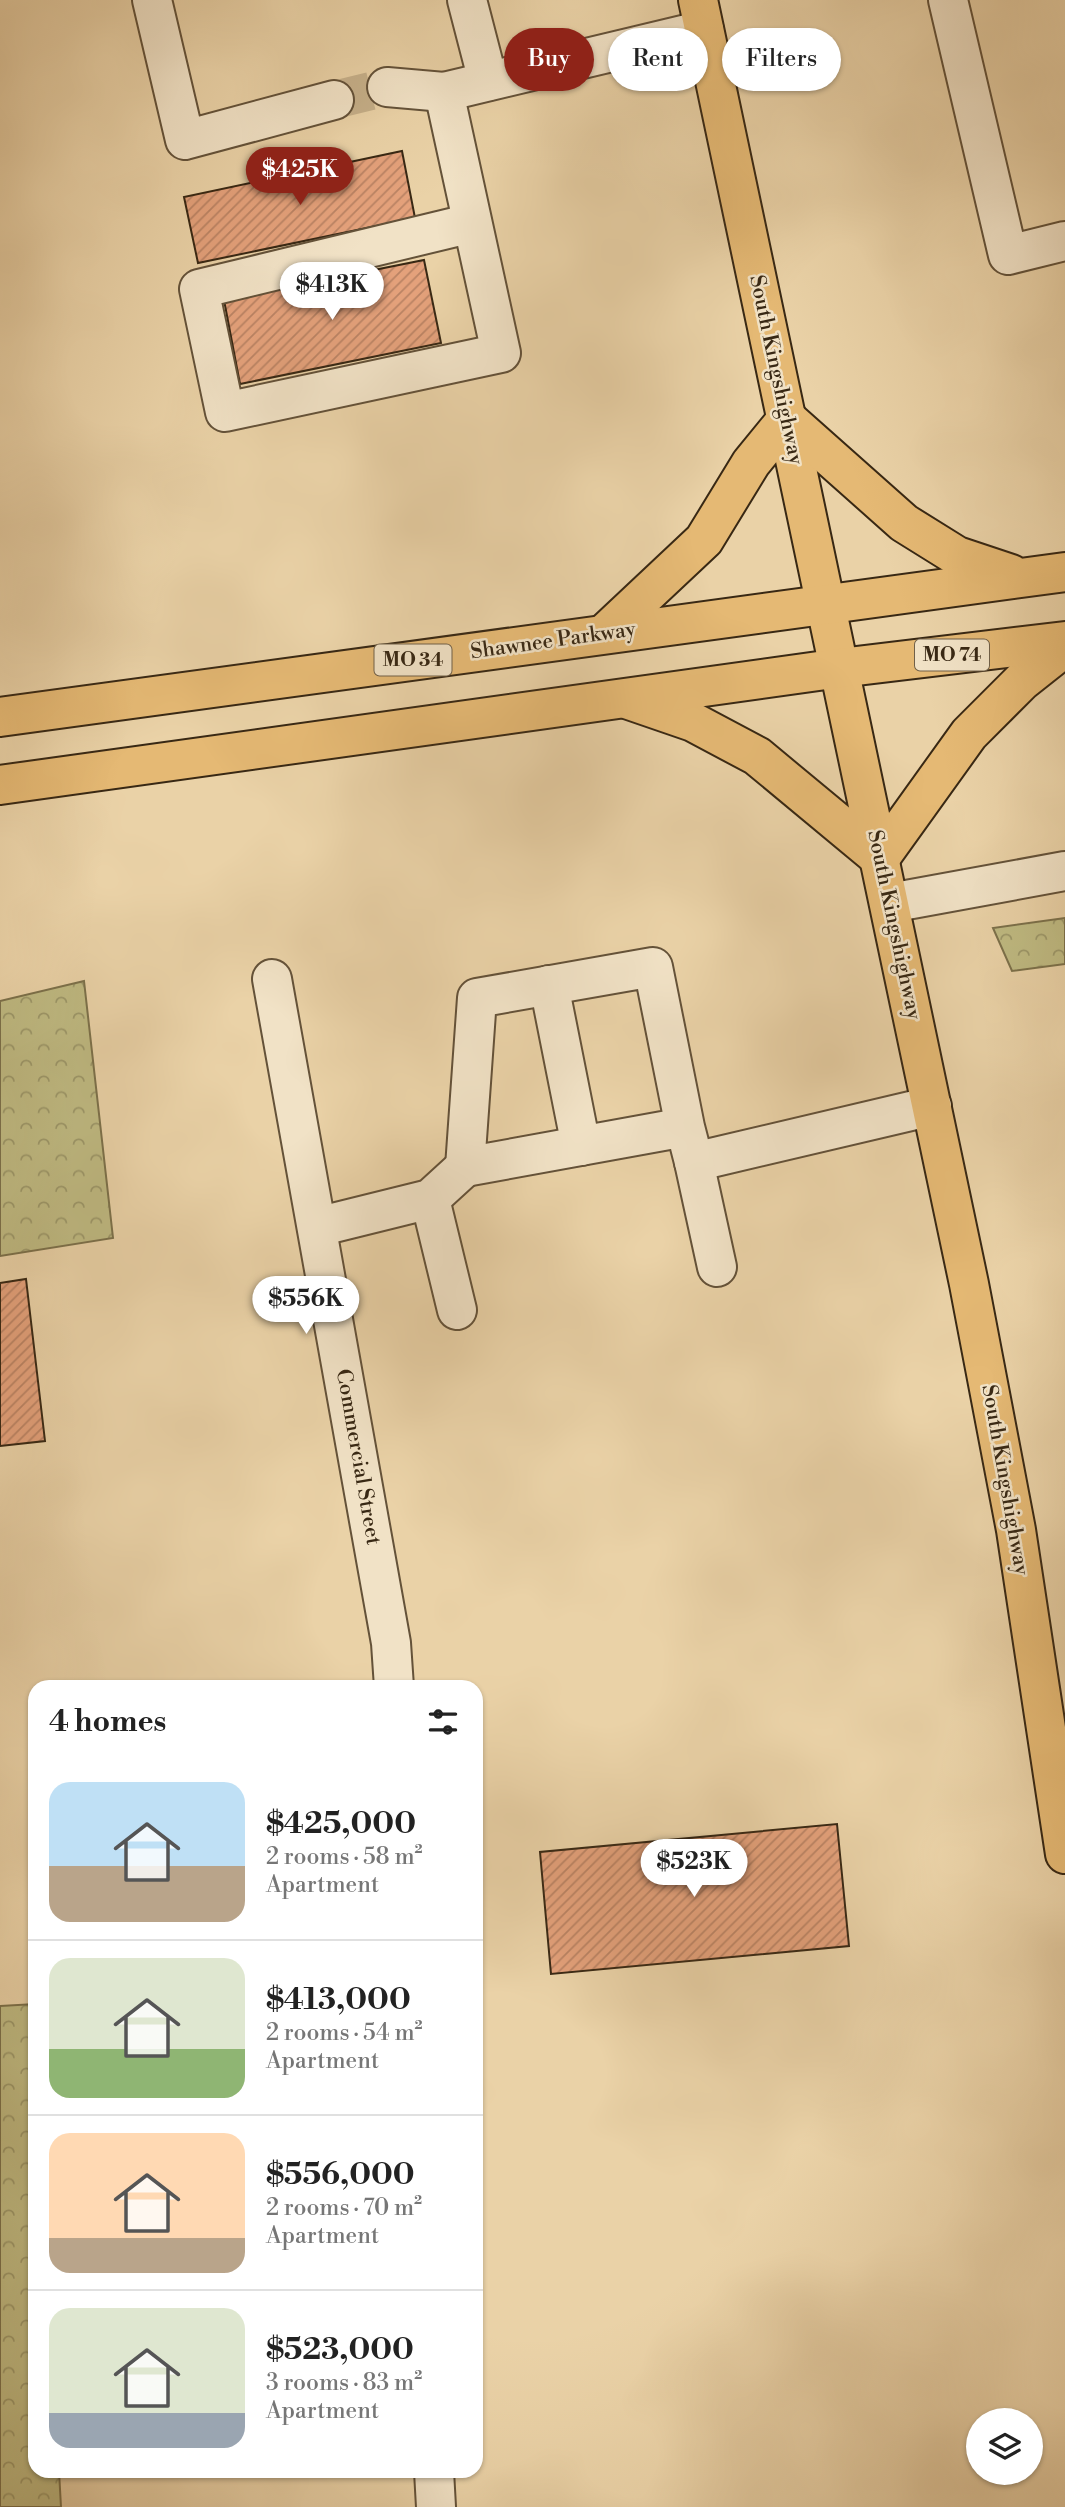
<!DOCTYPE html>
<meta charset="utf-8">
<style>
:root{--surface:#fff;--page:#f2f2f2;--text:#222;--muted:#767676;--line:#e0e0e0;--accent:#8f2418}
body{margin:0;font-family:"Libre Bodoni",serif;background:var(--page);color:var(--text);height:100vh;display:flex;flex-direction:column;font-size:26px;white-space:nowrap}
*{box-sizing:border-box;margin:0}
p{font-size:23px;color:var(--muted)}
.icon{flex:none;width:38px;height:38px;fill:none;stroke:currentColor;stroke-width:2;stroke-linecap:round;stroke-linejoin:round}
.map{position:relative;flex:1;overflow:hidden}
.sheet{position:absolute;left:28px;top:1680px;width:455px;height:798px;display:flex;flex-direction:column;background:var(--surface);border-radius:21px;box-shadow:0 2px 5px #0004}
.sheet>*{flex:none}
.top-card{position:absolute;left:504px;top:28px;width:455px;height:63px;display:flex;gap:14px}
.buttons{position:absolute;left:966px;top:2408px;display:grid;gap:14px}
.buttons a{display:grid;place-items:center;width:77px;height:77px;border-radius:50%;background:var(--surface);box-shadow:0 2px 5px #0004;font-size:35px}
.price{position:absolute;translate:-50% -60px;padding:0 16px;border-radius:24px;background:#fff;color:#222;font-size:23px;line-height:46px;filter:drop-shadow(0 2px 4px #0008)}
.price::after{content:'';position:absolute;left:50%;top:42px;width:21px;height:16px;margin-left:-10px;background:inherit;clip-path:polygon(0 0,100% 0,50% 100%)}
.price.active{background:var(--accent);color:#fff}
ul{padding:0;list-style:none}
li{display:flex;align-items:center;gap:21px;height:175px;padding:0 21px}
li+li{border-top:2px solid var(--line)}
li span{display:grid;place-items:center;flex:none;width:196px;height:140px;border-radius:21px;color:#555}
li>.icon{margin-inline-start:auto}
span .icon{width:84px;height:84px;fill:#fffc;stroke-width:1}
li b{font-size:30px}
h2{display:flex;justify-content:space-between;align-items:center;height:84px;padding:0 21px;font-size:30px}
.tag{padding:0 24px;border-radius:32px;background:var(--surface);box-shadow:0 2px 5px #0004;font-size:24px;line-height:63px}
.tag.active{background:var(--accent);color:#fff}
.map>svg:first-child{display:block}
</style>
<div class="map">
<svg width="1065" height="2507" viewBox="0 0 1065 2507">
<defs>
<pattern id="forest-crowns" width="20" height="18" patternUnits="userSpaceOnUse" patternTransform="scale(1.75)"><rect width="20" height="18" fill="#bfba82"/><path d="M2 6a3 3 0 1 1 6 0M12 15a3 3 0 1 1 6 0" fill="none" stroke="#9c9769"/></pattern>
<pattern id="building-hatch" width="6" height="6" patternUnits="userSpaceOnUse" patternTransform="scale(1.75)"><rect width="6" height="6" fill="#e4a17b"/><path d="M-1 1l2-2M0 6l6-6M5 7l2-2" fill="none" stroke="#ba8364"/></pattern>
</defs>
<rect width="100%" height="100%" fill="#ead2a7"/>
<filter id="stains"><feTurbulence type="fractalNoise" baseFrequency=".00286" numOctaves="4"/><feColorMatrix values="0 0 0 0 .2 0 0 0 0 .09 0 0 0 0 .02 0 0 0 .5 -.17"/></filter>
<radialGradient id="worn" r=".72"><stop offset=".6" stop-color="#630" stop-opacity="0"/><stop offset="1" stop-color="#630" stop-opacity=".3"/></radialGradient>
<!-- forest -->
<g fill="url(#forest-crowns)" stroke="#7c714b" stroke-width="2">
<path d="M1065,918v46l-53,7 -19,-43z"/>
<path d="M84,981l29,257 -113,18v-255z"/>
<path d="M35,2004v467h24l2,36h-61v-501z"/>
</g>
<!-- building -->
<g fill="url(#building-hatch)" stroke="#382814" stroke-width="2">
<path d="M402,151l13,67 -217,45 -14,-66z"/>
<path d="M424,260l17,83 -201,41 -16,-84z"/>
<path d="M26,1279l19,162 -45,5v-163z"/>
<path d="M837,1824l12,122 -298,28 -11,-122z"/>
</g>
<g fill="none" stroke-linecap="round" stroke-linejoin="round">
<!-- minor-tunnel -->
<path stroke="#c6b08a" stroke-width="38" stroke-dasharray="38 19" stroke-linecap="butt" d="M334,100l53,-13"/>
<!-- minor casing -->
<g stroke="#645239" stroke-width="42">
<g id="minor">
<path d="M152,0l33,140 149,-40"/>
<path d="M467,0l21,81"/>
<path d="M948,0l60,255 57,-14"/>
<path d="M387,87l57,5"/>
<path d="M472,223l-273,66 26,123 276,-59 -57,-261 260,-62"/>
<path d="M890,903l175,-32"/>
<path d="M272,979l119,664 3,44"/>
<path d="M549,985l32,161"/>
<path d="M685,1127l-220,40 12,-169 176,-31 32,160 9,35 238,-56"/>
<path d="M694,1162l23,105"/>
<path d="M430,1199l27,111"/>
<path d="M317,1227l113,-28 35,-32"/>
<path d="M434,2471l2,36"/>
</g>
</g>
<!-- major casing -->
<g stroke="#382814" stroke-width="42">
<path id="major" d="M698,0l271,1284 47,246 49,324"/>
</g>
<!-- highway casing -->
<g stroke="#382814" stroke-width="42">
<g id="highway">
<path d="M604,634l100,-94 47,-77 36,-44 117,104 53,33 54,18"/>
<path d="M629,700l64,22 64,34 123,102 89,-124 53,-53 43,-34"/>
<path d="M0,717l1065,-145"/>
<path d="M0,785l840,-117 225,-27"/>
</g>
</g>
<!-- minor -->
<use href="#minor" stroke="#f1e2c6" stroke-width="38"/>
<!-- major -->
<use href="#major" stroke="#e5b974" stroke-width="38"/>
<!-- highway -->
<use href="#highway" stroke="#e5b974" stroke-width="38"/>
</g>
<g text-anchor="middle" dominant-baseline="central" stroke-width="5" stroke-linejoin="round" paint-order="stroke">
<!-- shield labels -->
<g fill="#f1e2c6" stroke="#706049" stroke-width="2">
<rect x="915" y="639.5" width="74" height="31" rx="5"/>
<rect x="374.5" y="644.5" width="77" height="31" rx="5"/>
</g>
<g font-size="19" font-weight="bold" fill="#382814">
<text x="952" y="655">MO 74</text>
<text x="413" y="660">MO 34</text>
</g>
<!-- street labels -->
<g font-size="21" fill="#382814" stroke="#f1e2c6">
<text transform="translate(776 370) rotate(78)">South Kingshighway</text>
<text transform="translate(553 641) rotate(-8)">Shawnee Parkway</text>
<text transform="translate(894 925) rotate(78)">South Kingshighway</text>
<text transform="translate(358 1457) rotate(80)">Commercial Street</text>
<text transform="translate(1005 1480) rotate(80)">South Kingshighway</text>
</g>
</g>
<rect width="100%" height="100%" filter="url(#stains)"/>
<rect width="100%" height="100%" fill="url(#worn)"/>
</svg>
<div class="buttons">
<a><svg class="icon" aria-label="layers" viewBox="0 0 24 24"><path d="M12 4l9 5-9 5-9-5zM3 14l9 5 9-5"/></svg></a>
</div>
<b class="price active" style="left:300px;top:207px">$425K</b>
<b class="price" style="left:332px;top:322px">$413K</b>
<b class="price" style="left:306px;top:1336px">$556K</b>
<b class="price" style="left:694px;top:1899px">$523K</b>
<div class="top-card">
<a class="tag active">Buy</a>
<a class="tag">Rent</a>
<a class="tag">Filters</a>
</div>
<section class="sheet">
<h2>4 homes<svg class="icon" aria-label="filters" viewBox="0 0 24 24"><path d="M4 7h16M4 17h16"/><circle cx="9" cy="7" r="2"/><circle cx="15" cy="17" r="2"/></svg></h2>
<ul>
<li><span style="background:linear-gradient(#bfe0f5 60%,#b9a48a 0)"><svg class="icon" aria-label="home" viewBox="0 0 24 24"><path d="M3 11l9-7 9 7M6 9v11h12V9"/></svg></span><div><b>$425,000</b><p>2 rooms · 58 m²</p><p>Apartment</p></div></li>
<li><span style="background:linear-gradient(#dfe7d0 65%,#8fb573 0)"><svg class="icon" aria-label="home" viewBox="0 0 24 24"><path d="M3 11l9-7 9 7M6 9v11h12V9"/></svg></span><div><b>$413,000</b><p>2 rooms · 54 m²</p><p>Apartment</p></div></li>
<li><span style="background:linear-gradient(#ffd9b3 75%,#b9a48a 0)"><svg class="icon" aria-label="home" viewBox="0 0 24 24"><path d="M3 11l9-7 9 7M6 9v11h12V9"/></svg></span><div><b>$556,000</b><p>2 rooms · 70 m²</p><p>Apartment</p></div></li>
<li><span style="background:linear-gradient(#dfe7d0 75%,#9aa5b1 0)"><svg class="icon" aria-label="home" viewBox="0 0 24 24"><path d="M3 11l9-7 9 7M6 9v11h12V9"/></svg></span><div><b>$523,000</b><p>3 rooms · 83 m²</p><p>Apartment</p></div></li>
</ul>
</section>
</div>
